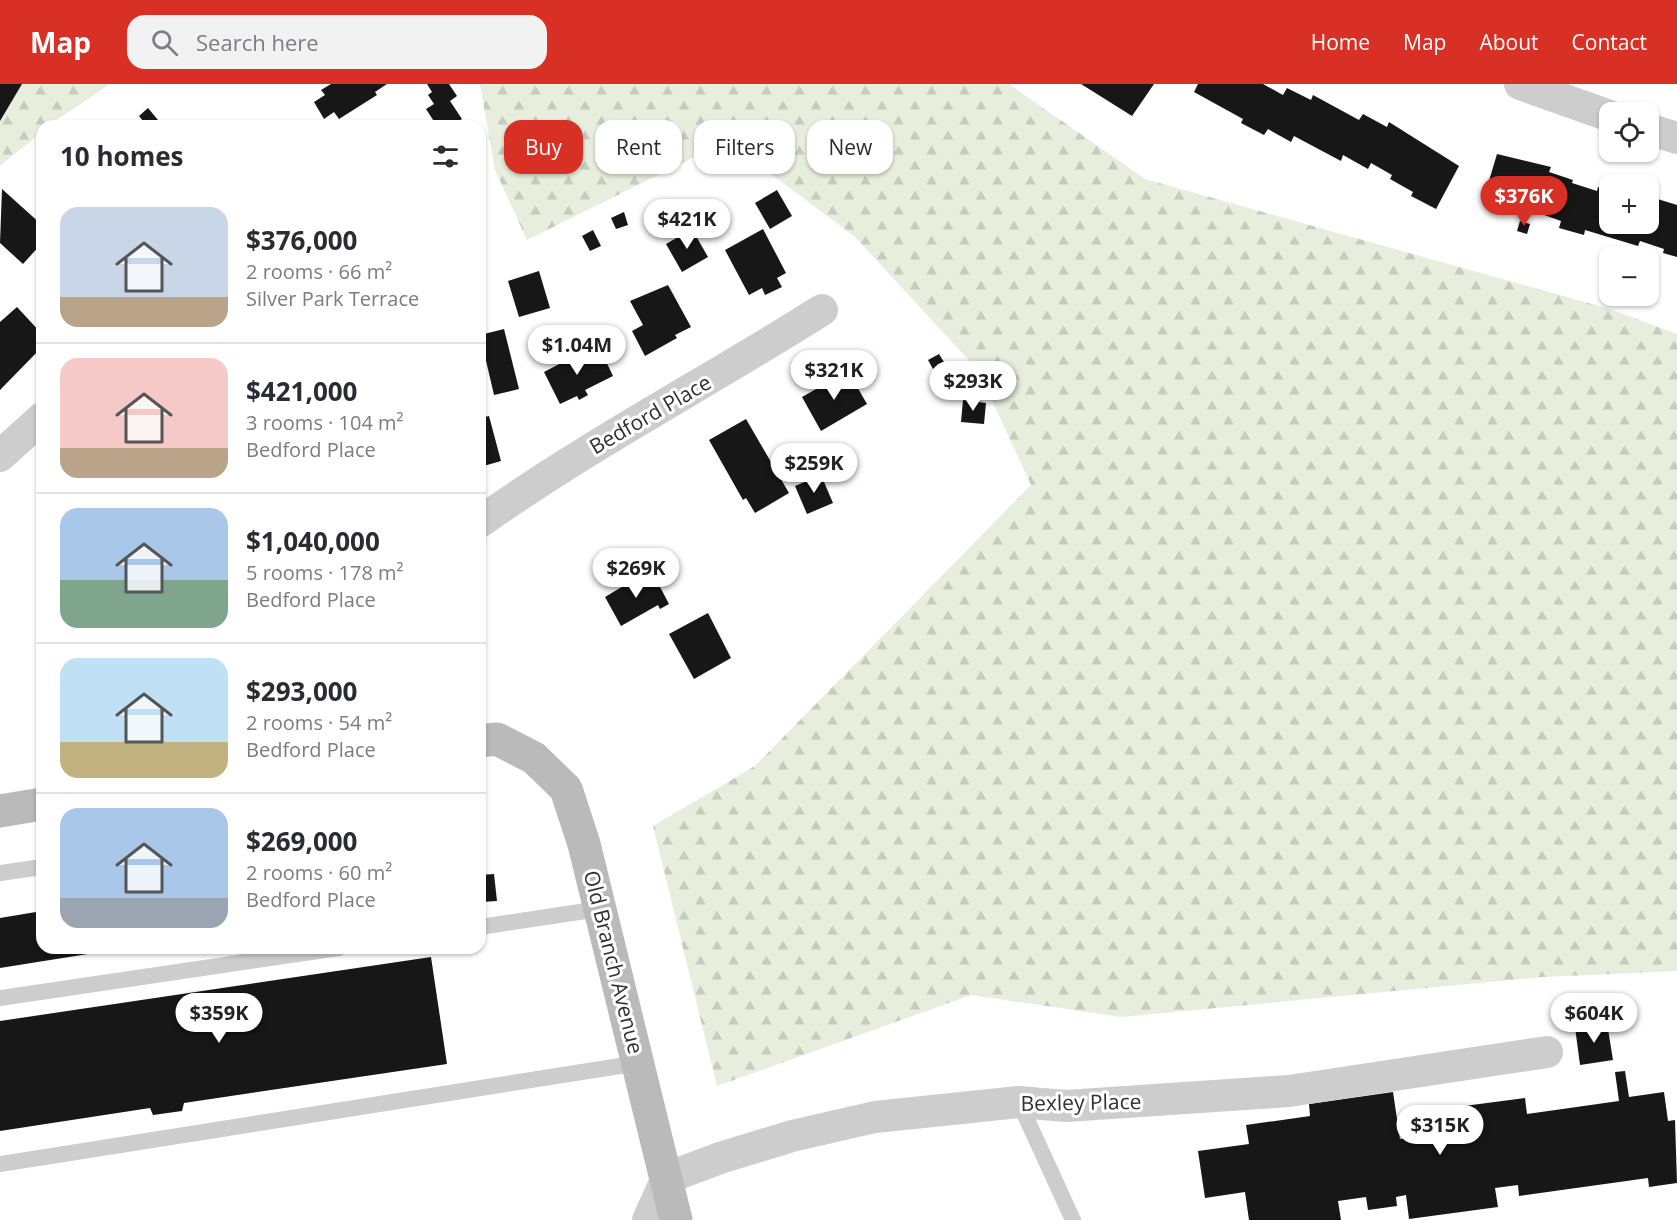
<!DOCTYPE html>
<meta charset="utf-8">
<style>
:root{--surface:#fff;--page:#f2f2f3;--text:#2b2b33;--muted:#7c7c81;--line:#e1e1e2;--accent:#d93025}
body{margin:0;font-family:"Open Sans",sans-serif;background:var(--page);color:var(--text);height:100vh;display:flex;flex-direction:column;font-size:22px;white-space:nowrap}
*{box-sizing:border-box;margin:0}
p{font-size:20px;color:var(--muted)}
.icon{flex:none;width:33px;height:33px;fill:none;stroke:currentColor;stroke-width:2;stroke-linecap:round;stroke-linejoin:round}
.map{position:relative;flex:1;overflow:hidden}
.sheet{position:absolute;left:36px;top:36px;width:450px;height:834px;display:flex;flex-direction:column;background:var(--surface);border-radius:18px;box-shadow:0 2px 4px #0004}
.sheet>*{flex:none}
.banner{position:absolute;left:504px;top:36px;width:570px;height:54px;display:flex;gap:12px}
.fabs{position:absolute;left:1599px;top:18px;display:grid;gap:12px}
.fabs a{display:grid;place-items:center;width:60px;height:60px;border-radius:12px;background:var(--surface);box-shadow:0 2px 4px #0004;font-size:30px}
.price{position:absolute;translate:-50% -51px;padding:0 14px;border-radius:21px;background:#fff;color:#222;font-size:20px;line-height:39px;filter:drop-shadow(0 2px 3px #0008)}
.price::after{content:'';position:absolute;left:50%;top:36px;width:18px;height:14px;margin-left:-9px;background:inherit;clip-path:polygon(0 0,100% 0,50% 100%)}
.price.on{background:var(--accent);color:#fff}
ul{padding:0;list-style:none}
li{display:flex;align-items:center;gap:18px;height:150px;padding:0 24px}
li+li{border-top:2px solid var(--line)}
li span{display:grid;place-items:center;flex:none;width:168px;height:120px;border-radius:18px;color:#555}
li>.icon{margin-inline-start:auto}
span .icon{width:72px;height:72px;fill:#fffc;stroke-width:1}
li b{font-size:26px}
h2{display:flex;justify-content:space-between;align-items:center;height:72px;padding:0 24px;font-size:26px}
.tag{padding:0 21px;border-radius:18px;background:var(--surface);box-shadow:0 2px 4px #0004;font-size:21px;line-height:54px}
.tag.on{background:var(--accent);color:#fff}
header{display:flex;align-items:center;gap:36px;box-sizing:border-box;height:84px;padding:0 30px;background:var(--accent);color:#fff}
header strong{font-size:28px}
nav{display:flex;gap:33px;margin-inline-start:auto;font-size:21px}
.search{width:420px;height:54px;background:var(--page);display:flex;align-items:center;gap:15px;box-sizing:border-box;padding:0 21px;border-radius:18px;color:var(--muted);font-size:22px}
.map>svg:first-child{display:block}
</style>
<header>
<strong>Map</strong>
<div class="search"><svg class="icon" aria-label="search" viewBox="0 0 24 24"><circle cx="10" cy="10" r="6"/><path d="M15 15l6 6"/></svg>Search here</div>
<nav><a>Home</a><a>Map</a><a>About</a><a>Contact</a></nav>
</header>
<div class="map">
<svg width="1677" height="1136" viewBox="0 0 1677 1136">
<defs>
<pattern id="forest-firs" width="22" height="20" patternUnits="userSpaceOnUse" patternTransform="scale(1.5)"><rect width="22" height="20" fill="#e7eedd"/><path d="M5 1l3.5 6h-7zM16 11l3.5 6h-7z" fill="#c6ccbe"/></pattern>
</defs>
<rect width="100%" height="100%" fill="#fff"/>
<!-- forest -->
<g fill="url(#forest-firs)">
<path d="M0,0h110c-13,8 -58,42 -68,42v6l-42,34z"/>
<path d="M480,0h529l136,95 468,131 64,24v637l-135,6 -421,40 -150,-22 -254,91 -64,-260 102,-60 276,-281 -53,-115 -123,-133 -128,-96 -200,99 -32,-70z"/>
</g>
<!-- building -->
<g fill="#171717">
<path d="M0,0h22l-22,37z"/>
<path d="M331,0h56l-12,8 2,3 -38,24 -5,-7 -10,7 -10,-17 11,-7 -4,-5z"/>
<path d="M427,0h22l8,12 -7,5 12,18 -12,7h-13l-11,-17 8,-5 -6,-9 4,-3z"/>
<path d="M1081,0h73l-22,32z"/>
<path d="M1198,0h65l20,11 4,-7 24,12 2,-5 46,25 4,-6 24,13 2,-5 70,44 -23,43 -25,-13 2,-4 -23,-13 2,-4 -21,-12 -3,6 -25,-14 -2,6 -47,-25 -3,6 -23,-13 -4,6 -23,-12 2,-4 -49,-27z"/>
<path d="M148,24l10,12 -7,6h-4l-8,-10z"/>
<path d="M1497,70l54,13 -2,5 24,8 -1,3 25,8 1,-4 12,4v33h38l3,-27 26,8v52l-14,-4 1,-4 -24,-8 -2,5 -53,-16 -1,5 -25,-7 2,-7 -50,-18 -2,7 -26,-9z"/>
<path d="M2,105l40,36v18l-19,21 -23,-21z"/>
<path d="M777,106l15,26 -22,13 -15,-26z"/>
<path d="M624,128l4,13 -12,4 -5,-11z"/>
<path d="M1520,137l10,3 -3,10 -10,-3z"/>
<path d="M692,145l16,28 -26,15 -16,-28z"/>
<path d="M763,145l23,44 -9,5 5,9 -17,8 -3,-7 -13,7 -24,-45z"/>
<path d="M593,146l8,16 -11,5 -8,-15z"/>
<path d="M539,187l11,37 -31,9 -11,-36z"/>
<path d="M668,201l23,42 -16,8 2,3 -32,18 -13,-25 11,-6 -13,-24z"/>
<path d="M17,223l25,27v13l-42,43v-68z"/>
<path d="M504,245l15,60 -25,6 -14,-60z"/>
<path d="M576,266l2,3 6,-3 7,14 13,-7 9,19 -28,14 3,5 -9,5 -2,-4 -17,8 -16,-32 21,-11 -3,-4z"/>
<path d="M939,270l5,8 -11,7 -5,-9z"/>
<path d="M848,287l19,33 -46,27 -19,-34z"/>
<path d="M963,316l23,3 -2,21 -23,-2z"/>
<path d="M489,332l12,45 -21,6v-49z"/>
<path d="M746,335l43,74 -34,20 -9,-15 -3,2 -34,-60z"/>
<path d="M821,391l12,28 -26,11 -12,-28z"/>
<path d="M645,489l8,13 5,-3 11,21 -9,5 -2,-4 -37,21 -16,-29z"/>
<path d="M708,529l23,45 -37,21 -25,-45z"/>
<path d="M494,790l3,27 -16,1 -1,-27z"/>
<path d="M42,827v37l77,1 -119,19v-50z"/>
<path d="M431,873l16,107 -263,39 -2,8 -29,4 -3,-7 -150,23v-110z"/>
<path d="M1607,939l6,37 -33,5 -5,-38z"/>
<path d="M1625,987l4,26 35,-5 4,29 7,-1 2,63 -28,4 -1,-9 -129,18 -1,-11 -23,3 3,19 -89,12 -3,-24 -10,2 1,9 -29,4 -2,-13 -28,4 3,19h-92l-4,-28 -40,6 -7,-47 51,-7 -3,-19 64,-9 -1,-12 84,-12 7,47 68,-10 -4,-23 61,-8 2,16 92,-13 -4,-29z"/>
</g>
<g fill="none" stroke-linecap="round" stroke-linejoin="round">
<!-- lane -->
<g stroke="#cdcdcd" stroke-width="16">
<path d="M0,789l42,-6"/>
<path d="M480,843l119,-18"/>
<path d="M0,914l339,-50"/>
<path d="M1019,1018l54,118"/>
<path d="M0,1080l639,-101"/>
</g>
<!-- street -->
<g stroke="#cdcdcd" stroke-width="32">
<path d="M1520,0l90,32"/>
<path d="M1648,45l29,9"/>
<path d="M0,372l42,-38"/>
<path d="M480,438c110,-78 228,-140 342,-212"/>
<path d="M648,1136l19,-42 53,-20 72,-22 83,-19 144,-15 47,4 223,-15 258,-39"/>
</g>
<!-- secondary -->
<g stroke="#bababa" stroke-width="33">
<path d="M480,657l17,-2 37,19 32,31 18,55 92,376"/>
<path d="M0,727l42,-7"/>
</g>
</g>
<g text-anchor="middle" dominant-baseline="central" stroke-width="6" stroke-linejoin="round" paint-order="stroke">
<!-- street labels -->
<g font-size="21" fill="#303030" stroke="#fff">
<text transform="translate(650 330) rotate(-30)">Bedford Place</text>
<text transform="translate(614 878) rotate(76)">Old Branch Avenue</text>
<text transform="translate(1081 1018) rotate(-1)">Bexley Place</text>
</g>
</g>
</svg>
<div class="fabs">
<a><svg class="icon" aria-label="locate" viewBox="0 0 24 24"><circle cx="12" cy="12" r="6"/><path d="M12 2v4M12 18v4M2 12h4M18 12h4"/></svg></a>
<a>+</a>
<a>−</a>
</div>
<b class="price on" style="left:1524px;top:143px">$376K</b>
<b class="price" style="left:687px;top:166px">$421K</b>
<b class="price" style="left:577px;top:292px">$1.04M</b>
<b class="price" style="left:834px;top:317px">$321K</b>
<b class="price" style="left:973px;top:328px">$293K</b>
<b class="price" style="left:814px;top:410px">$259K</b>
<b class="price" style="left:636px;top:515px">$269K</b>
<b class="price" style="left:219px;top:960px">$359K</b>
<b class="price" style="left:1594px;top:960px">$604K</b>
<b class="price" style="left:1440px;top:1072px">$315K</b>
<div class="banner">
<a class="tag on">Buy</a>
<a class="tag">Rent</a>
<a class="tag">Filters</a>
<a class="tag">New</a>
</div>
<section class="sheet">
<h2>10 homes<svg class="icon" aria-label="filters" viewBox="0 0 24 24"><path d="M4 7h16M4 17h16"/><circle cx="9" cy="7" r="2"/><circle cx="15" cy="17" r="2"/></svg></h2>
<ul>
<li><span style="background:linear-gradient(#c9d6e8 75%,#b9a48a 0)"><svg class="icon" aria-label="home" viewBox="0 0 24 24"><path d="M3 11l9-7 9 7M6 9v11h12V9"/></svg></span><div><b>$376,000</b><p>2 rooms · 66 m²</p><p>Silver Park Terrace</p></div></li>
<li><span style="background:linear-gradient(#f6c9c9 75%,#b9a48a 0)"><svg class="icon" aria-label="home" viewBox="0 0 24 24"><path d="M3 11l9-7 9 7M6 9v11h12V9"/></svg></span><div><b>$421,000</b><p>3 rooms · 104 m²</p><p>Bedford Place</p></div></li>
<li><span style="background:linear-gradient(#a9c7e8 60%,#7fa58c 0)"><svg class="icon" aria-label="home" viewBox="0 0 24 24"><path d="M3 11l9-7 9 7M6 9v11h12V9"/></svg></span><div><b>$1,040,000</b><p>5 rooms · 178 m²</p><p>Bedford Place</p></div></li>
<li><span style="background:linear-gradient(#bfe0f5 70%,#c2b280 0)"><svg class="icon" aria-label="home" viewBox="0 0 24 24"><path d="M3 11l9-7 9 7M6 9v11h12V9"/></svg></span><div><b>$293,000</b><p>2 rooms · 54 m²</p><p>Bedford Place</p></div></li>
<li><span style="background:linear-gradient(#a9c7e8 75%,#9aa5b1 0)"><svg class="icon" aria-label="home" viewBox="0 0 24 24"><path d="M3 11l9-7 9 7M6 9v11h12V9"/></svg></span><div><b>$269,000</b><p>2 rooms · 60 m²</p><p>Bedford Place</p></div></li>
</ul>
</section>
</div>
